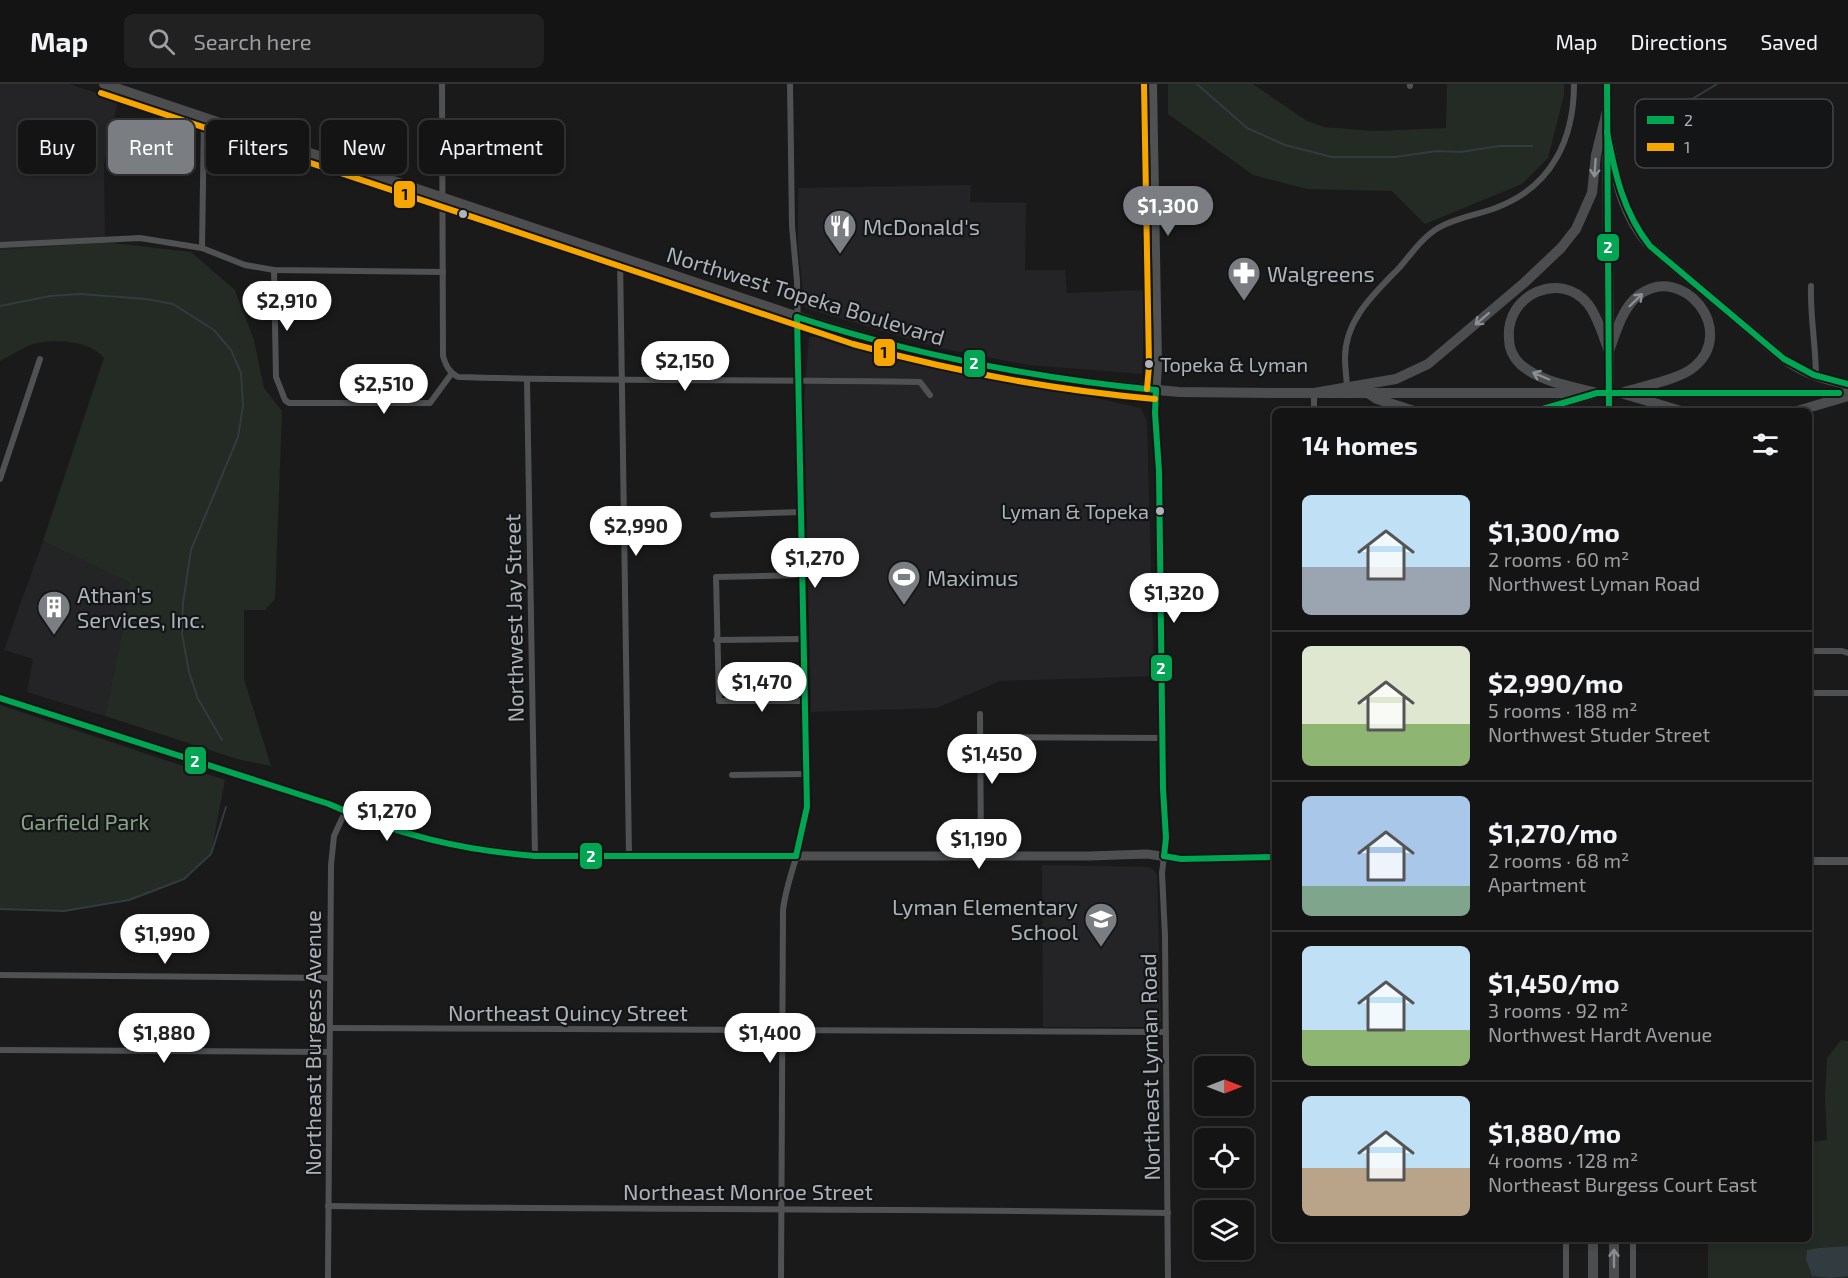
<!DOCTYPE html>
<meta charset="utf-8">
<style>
:root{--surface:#141414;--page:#212122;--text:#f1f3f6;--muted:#9d9ea0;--line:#333334;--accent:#7a7d81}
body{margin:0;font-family:"Exo 2",sans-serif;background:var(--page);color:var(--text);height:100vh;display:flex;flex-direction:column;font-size:22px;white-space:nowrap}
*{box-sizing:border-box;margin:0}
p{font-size:20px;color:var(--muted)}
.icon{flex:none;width:33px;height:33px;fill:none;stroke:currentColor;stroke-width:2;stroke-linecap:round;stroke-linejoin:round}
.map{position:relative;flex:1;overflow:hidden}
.sheet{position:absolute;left:1272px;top:324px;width:540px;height:834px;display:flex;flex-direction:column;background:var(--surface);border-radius:9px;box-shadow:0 3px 9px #0003,0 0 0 2px var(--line)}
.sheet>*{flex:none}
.guide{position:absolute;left:18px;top:36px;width:570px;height:54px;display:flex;gap:12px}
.needle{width:39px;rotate:90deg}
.fabs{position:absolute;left:1194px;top:972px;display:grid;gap:12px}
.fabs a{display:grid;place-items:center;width:60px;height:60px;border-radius:9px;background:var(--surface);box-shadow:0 3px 9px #0003,0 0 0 2px var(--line);font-size:30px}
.price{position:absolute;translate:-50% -51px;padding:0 14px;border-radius:21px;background:#fff;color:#222;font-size:20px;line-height:39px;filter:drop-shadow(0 2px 3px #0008)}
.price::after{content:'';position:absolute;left:50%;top:36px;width:18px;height:14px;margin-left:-9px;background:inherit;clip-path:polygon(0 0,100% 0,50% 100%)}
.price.on{background:var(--accent);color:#fff}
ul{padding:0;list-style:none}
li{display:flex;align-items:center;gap:18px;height:150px;padding:0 30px}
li+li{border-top:2px solid var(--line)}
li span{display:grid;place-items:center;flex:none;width:168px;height:120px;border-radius:9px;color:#555}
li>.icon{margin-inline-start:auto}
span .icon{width:72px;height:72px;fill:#fffc;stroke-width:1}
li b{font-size:26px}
h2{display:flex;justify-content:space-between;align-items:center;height:72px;padding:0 30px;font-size:26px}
.chip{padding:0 21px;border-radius:9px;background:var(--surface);box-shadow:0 3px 9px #0003,0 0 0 2px var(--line);font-size:21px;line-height:54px}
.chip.on{background:var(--accent);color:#fff}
header{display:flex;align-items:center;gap:36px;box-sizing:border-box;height:84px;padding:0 30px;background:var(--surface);border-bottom:2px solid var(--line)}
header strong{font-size:28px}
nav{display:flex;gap:33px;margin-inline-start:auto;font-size:21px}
.search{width:420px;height:54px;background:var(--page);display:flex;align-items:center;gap:15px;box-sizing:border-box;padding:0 21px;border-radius:9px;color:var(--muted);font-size:22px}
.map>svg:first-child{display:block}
</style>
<header>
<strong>Map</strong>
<div class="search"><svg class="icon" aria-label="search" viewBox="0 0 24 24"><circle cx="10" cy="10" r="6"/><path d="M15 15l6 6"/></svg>Search here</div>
<nav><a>Map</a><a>Directions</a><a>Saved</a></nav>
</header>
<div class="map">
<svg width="1848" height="1194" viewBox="0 0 1848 1194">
<rect width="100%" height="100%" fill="#1a1a1a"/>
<!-- built -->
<g fill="#242426">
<path d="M0,0h69l49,16 -14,66 1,76 -105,8z"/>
<path d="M971,101l-1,17 56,1 -1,67h40l2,23 79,-3 -4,84 -113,-9 -90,-17 -134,-40 -7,-62v-58z"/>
<path d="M809,253h12l320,71 6,14 7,254 -154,5 -63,27 -126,4 -7,-312z"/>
<path d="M43,457l86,40 -6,47 -18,88 -78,-24 6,-33 -29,-9z"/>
<path d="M1042,781l107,2 4,2 4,7 4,144 -2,4 -6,3h-110z"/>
</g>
<!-- green -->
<g fill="#242a24">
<path d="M1168,0h85l54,37 17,6 48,4 74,-3 1,-44h117v11l-16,63 -26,26 -97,40 -33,-33 -85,-2 -54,-14 -85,-61z"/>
<path d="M105,158l86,10 44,38 19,50 10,48 18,23 -7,188 -10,11h-21v69l27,87 -34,-7 -132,-43 18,-88 6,-46 -86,-41 61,-183c-14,-17 -45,-19 -66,-15 -12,2 -26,12 -38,18v-111z"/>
<path d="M0,621l225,75 -14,74 -27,25 -55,21 -65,11 -64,-2z"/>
<path d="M1841,956l7,1v237h-140v-39h101v-97l18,-2 -2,-42 2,-40z"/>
</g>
<!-- water -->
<path fill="#323b3f" d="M1848,1162v30l-18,2 -18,-2 -6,-17 1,-9 12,-2z"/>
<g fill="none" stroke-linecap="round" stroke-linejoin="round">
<!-- stream -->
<g stroke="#323b3f" stroke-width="2">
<path d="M1197,0l50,44 38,17 47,12h63l42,-6 24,1 38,-6h33"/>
<path d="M1655,35l29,-15 33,-20"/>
<path d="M0,222l50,-10 30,-2 66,5 27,5 41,26 17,20 10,23 2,33 -5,31 -47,113 -8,53 -1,31 7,38 9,27 24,41"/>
<path d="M0,825l64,2 65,-11 55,-21 27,-25 15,-47"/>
</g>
<!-- minor -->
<g stroke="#4f5153" stroke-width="6">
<path d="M442,0l1,272c3,10 6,16 15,21 154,5 308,2 462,5l10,13"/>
<path d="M1410,0v2"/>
<path d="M0,161l140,-7 62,10 43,17 29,5 169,2"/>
<path d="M202,164l2,-131"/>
<path d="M620,173l9,599"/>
<path d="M274,186l2,107 9,23 4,3h141l22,-30"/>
<path d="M1811,202c-1,31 5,60 5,91"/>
<path d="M527,295l8,477"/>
<path d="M1347,306c0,-11 -2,-21 -2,-32 0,-39 30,-65 55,-91 11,-13 23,-30 38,-39 19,-11 40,-13 60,-21 54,-21 76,-68 76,-123"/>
<path d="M1314,309v18"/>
<path d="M0,395l40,-120"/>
<path d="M713,431l88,-3"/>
<path d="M802,491l-86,2 3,124h86"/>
<path d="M716,556l87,-1"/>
<path d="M1809,567h33l6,2"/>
<path d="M1809,609h39"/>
<path d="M980,630l1,142"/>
<path d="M980,653l183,1"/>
<path d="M732,691l74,-1"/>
<path d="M1164,772l-2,17 3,63 3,342"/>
<path d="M0,891l330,3"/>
<path d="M330,944l836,4"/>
<path d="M0,966l329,2"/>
<path d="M328,1122c280,4 560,2 840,7"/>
<path d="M1566,1155v39"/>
<path d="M1633,1155v39"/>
<path d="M328,1194l3,-413 3,-29 11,-24"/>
<path d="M781,1194l2,-368c4,-35 22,-67 24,-103l-10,-526 -5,-55 -2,-142"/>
</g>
<!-- tertiary -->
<g stroke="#4f5153" stroke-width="8">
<path d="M1153,0l5,282 -3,47 4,58 4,318 3,49 -2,18"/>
<path d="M1809,777h39"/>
</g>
<!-- secondary -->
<g stroke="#4e4f50" stroke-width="9">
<path d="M1628,309h220"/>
<path d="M0,614l329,106c66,32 135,45 206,52h554l58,-2 34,5 94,-2"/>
</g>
<!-- primary -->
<path stroke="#4c4d4f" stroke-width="10" d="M104,0l712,239 99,29 61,14 70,12 90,10 43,4 102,1h340"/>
<!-- trunk -->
<g stroke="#4c4d4f" stroke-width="10">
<path d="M1607,0v33"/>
<path d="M1607,48c9,43 13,81 43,114l134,113c22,15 38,20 64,25"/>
<path d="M1607,72l2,189"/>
<path d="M1609,267c7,-19 13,-43 30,-56 44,-33 99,36 55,72 -15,13 -52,19 -73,26"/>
<path d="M1314,309l82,-14 32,-15 96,-81 37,-35 15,-19 16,-36 4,-38 11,-44"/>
<path d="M1368,309l9,6 37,12"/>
<path d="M1597,309c-26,-7 -57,-11 -77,-29 -7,-7 -11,-16 -11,-25 -4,-45 52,-69 79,-35 10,13 15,32 21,47"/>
<path d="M1621,309l60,18"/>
<path d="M1536,327l61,-18"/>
<path d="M1797,327l51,-15"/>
<path d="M1593,1155v39"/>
<path d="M1614,1155v39"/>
</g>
<!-- trunk-bridge -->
<path stroke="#4c4d4f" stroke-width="10" d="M1609,267v60"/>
<!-- bus-1 casing -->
<g stroke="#141516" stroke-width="10">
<g id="bus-1">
<path d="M1607,0l2,327"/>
<path d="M1607,48c8,42 16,80 43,114l134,113 30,16 34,9"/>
<path d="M797,233c117,38 236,61 359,73"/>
<path d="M1156,306l-1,23 4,58 4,318 3,49 -2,18"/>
<path d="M1536,327l61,-18h242"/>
<path d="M0,614l329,106c67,31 133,46 206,52h261"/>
<path d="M796,772l11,-49 -10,-490"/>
<path d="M1164,772l17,3 94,-2"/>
</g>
</g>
<!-- bus-2 casing -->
<g stroke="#141516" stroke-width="10">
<g id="bus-2">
<path d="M1144,0l5,282 -2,23"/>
<path d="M101,9l752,251c99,27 199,46 302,55"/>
</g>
</g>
<!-- bus-1 -->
<use href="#bus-1" stroke="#00a651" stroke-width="6"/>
<!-- bus-2 -->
<use href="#bus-2" stroke="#f7a600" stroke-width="6"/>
</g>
<!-- one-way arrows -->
<defs><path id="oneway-shaft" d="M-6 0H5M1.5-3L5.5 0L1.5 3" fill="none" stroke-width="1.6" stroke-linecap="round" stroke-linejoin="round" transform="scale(1.5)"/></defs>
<g stroke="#8b8f94">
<use href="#oneway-shaft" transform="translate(1595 84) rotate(94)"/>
<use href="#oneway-shaft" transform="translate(1636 216) rotate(-44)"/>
<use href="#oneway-shaft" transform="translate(1482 235) rotate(139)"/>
<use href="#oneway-shaft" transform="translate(1541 292) rotate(-157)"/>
<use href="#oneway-shaft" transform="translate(1614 1174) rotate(-90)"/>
</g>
<!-- icons -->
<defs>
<g id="restaurant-pin" transform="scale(1.725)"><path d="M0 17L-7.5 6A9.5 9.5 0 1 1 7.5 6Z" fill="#7a7d81" stroke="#141516"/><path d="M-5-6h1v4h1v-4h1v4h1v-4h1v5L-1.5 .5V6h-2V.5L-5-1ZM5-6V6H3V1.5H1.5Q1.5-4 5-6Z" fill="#fff"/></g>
<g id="pharmacy-pin" transform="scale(1.725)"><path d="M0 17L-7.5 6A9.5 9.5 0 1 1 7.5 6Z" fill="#7a7d81" stroke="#141516"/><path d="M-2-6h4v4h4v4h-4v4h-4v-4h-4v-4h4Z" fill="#fff"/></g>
<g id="stadium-pin" transform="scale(1.725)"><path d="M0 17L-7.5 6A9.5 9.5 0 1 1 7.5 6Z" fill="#7a7d81" stroke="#141516"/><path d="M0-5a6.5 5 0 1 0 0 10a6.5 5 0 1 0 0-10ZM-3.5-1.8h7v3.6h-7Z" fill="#fff"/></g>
<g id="building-pin" transform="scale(1.725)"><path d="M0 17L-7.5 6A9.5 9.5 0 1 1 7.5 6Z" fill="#7a7d81" stroke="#141516"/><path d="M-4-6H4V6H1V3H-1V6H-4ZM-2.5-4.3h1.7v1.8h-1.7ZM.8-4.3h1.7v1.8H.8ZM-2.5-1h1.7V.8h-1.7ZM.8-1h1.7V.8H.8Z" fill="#fff"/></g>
<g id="school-pin" transform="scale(1.725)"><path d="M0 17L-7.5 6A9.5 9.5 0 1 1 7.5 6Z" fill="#7a7d81" stroke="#141516"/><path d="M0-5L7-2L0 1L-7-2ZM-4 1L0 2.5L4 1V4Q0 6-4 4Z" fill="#fff"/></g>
</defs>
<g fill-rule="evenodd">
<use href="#restaurant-pin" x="840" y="142"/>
<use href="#pharmacy-pin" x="1244" y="189"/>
<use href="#stadium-pin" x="904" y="493"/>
<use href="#building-pin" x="54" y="523"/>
<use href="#school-pin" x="1101" y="835"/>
</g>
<!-- markers -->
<g fill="#adb3b9" stroke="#141516" stroke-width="2">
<circle cx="463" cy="130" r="5"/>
<circle cx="1149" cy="280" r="5"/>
<circle cx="1160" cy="427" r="5"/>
</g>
<g text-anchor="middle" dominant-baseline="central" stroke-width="4.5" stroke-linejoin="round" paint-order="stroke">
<!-- bus labels -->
<g font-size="20" fill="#adb3b9" stroke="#141516" text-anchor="start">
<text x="1160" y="280">Topeka &amp; Lyman</text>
<text x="1149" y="427" text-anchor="end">Lyman &amp; Topeka</text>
</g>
<!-- poi labels -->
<g font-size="22" fill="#adb3b9" stroke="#141516" text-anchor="start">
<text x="863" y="142">McDonald's</text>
<text x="1267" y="189">Walgreens</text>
<text x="927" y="493">Maximus</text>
<text x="77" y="510">Athan's<tspan x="77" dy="25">Services, Inc.</tspan></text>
<text x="1078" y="822" text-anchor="end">Lyman Elementary<tspan x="1078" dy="25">School</tspan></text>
</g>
<!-- street labels -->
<g font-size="22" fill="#adb3b9" stroke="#141516">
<text transform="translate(806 211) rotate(17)">Northwest Topeka Boulevard</text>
<text transform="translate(513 534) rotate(-91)">Northwest Jay Street</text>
<text x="568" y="928">Northeast Quincy Street</text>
<text transform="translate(312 959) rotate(-90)">Northeast Burgess Avenue</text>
<text transform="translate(1149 983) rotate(-91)">Northeast Lyman Road</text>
<text x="748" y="1107">Northeast Monroe Street</text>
</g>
<!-- park labels -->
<g font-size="22" fill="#89a286" stroke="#141516">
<text x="85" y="737">Garfield Park</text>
</g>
</g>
<!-- legend -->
<rect x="1635" y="15" width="198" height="69" rx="9" fill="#141516" stroke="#424447" stroke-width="1.5"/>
<rect x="1647" y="32" width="27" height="8" fill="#00a651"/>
<rect x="1647" y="59" width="27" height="8" fill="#f7a600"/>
<g font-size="16" fill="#adb3b9">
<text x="1684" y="42">2</text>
<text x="1684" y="69">1</text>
</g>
<g stroke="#141516" stroke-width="2">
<rect x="393" y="96" width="23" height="29" rx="6" fill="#f7a600"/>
<rect x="1596" y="149" width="24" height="29" rx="6" fill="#00a651"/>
<rect x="873" y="254" width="23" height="29" rx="6" fill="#f7a600"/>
<rect x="963" y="265" width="23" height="29" rx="6" fill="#00a651"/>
<rect x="1150" y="570" width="23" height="28" rx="6" fill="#00a651"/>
<rect x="184" y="662" width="23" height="29" rx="6" fill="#00a651"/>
<rect x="579" y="758" width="24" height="28" rx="6" fill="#00a651"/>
</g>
<g font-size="16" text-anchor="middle" font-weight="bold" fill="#fff">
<text x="1608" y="169">2</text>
<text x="974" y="285">2</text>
<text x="1161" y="590">2</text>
<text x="195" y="683">2</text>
<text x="591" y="778">2</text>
</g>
<g font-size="16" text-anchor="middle" font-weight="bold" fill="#111">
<text x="405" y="116">1</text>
<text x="884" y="274">1</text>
</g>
</svg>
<div class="fabs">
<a><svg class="needle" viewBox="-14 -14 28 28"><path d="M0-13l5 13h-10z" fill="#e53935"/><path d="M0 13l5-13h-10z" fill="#9d9ea0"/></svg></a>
<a><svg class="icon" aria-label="locate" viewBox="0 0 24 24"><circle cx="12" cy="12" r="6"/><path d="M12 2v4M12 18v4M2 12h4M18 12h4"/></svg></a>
<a><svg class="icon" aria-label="layers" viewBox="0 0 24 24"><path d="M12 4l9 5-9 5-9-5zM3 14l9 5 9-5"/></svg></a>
</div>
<b class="price on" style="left:1168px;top:153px">$1,300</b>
<b class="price" style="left:287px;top:248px">$2,910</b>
<b class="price" style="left:685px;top:308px">$2,150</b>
<b class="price" style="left:384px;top:331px">$2,510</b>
<b class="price" style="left:636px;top:473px">$2,990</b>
<b class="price" style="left:815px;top:505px">$1,270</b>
<b class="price" style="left:1174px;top:540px">$1,320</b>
<b class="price" style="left:762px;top:629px">$1,470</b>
<b class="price" style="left:992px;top:701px">$1,450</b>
<b class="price" style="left:387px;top:758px">$1,270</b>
<b class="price" style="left:979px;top:786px">$1,190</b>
<b class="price" style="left:165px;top:881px">$1,990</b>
<b class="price" style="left:164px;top:980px">$1,880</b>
<b class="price" style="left:770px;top:980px">$1,400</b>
<div class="guide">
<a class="chip">Buy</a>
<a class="chip on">Rent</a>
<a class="chip">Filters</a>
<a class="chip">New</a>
<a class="chip">Apartment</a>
</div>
<section class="sheet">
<h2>14 homes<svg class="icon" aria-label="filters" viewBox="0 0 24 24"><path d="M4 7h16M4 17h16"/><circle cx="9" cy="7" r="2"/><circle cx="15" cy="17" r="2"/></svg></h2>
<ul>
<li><span style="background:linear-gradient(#bfe0f5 60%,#9aa5b1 0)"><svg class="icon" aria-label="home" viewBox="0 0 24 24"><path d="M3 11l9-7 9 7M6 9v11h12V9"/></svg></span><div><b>$1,300/mo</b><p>2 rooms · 60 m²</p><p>Northwest Lyman Road</p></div></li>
<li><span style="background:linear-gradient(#dfe7d0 65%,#8fb573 0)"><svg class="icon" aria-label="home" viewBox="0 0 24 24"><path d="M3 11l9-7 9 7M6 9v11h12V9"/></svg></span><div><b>$2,990/mo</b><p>5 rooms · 188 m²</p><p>Northwest Studer Street</p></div></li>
<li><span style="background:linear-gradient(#a9c7e8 75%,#7fa58c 0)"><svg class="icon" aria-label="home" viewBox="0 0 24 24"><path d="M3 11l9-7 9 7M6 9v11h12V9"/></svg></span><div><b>$1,270/mo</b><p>2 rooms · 68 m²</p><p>Apartment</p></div></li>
<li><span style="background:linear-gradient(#bfe0f5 70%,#8fb573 0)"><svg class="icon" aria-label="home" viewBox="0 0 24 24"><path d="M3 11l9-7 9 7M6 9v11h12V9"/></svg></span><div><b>$1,450/mo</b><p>3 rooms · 92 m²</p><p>Northwest Hardt Avenue</p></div></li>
<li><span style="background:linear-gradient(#bfe0f5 60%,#b9a48a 0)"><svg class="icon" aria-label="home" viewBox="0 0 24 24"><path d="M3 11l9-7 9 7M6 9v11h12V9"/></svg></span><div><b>$1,880/mo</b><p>4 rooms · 128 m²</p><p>Northeast Burgess Court East</p></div></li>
</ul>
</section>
</div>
